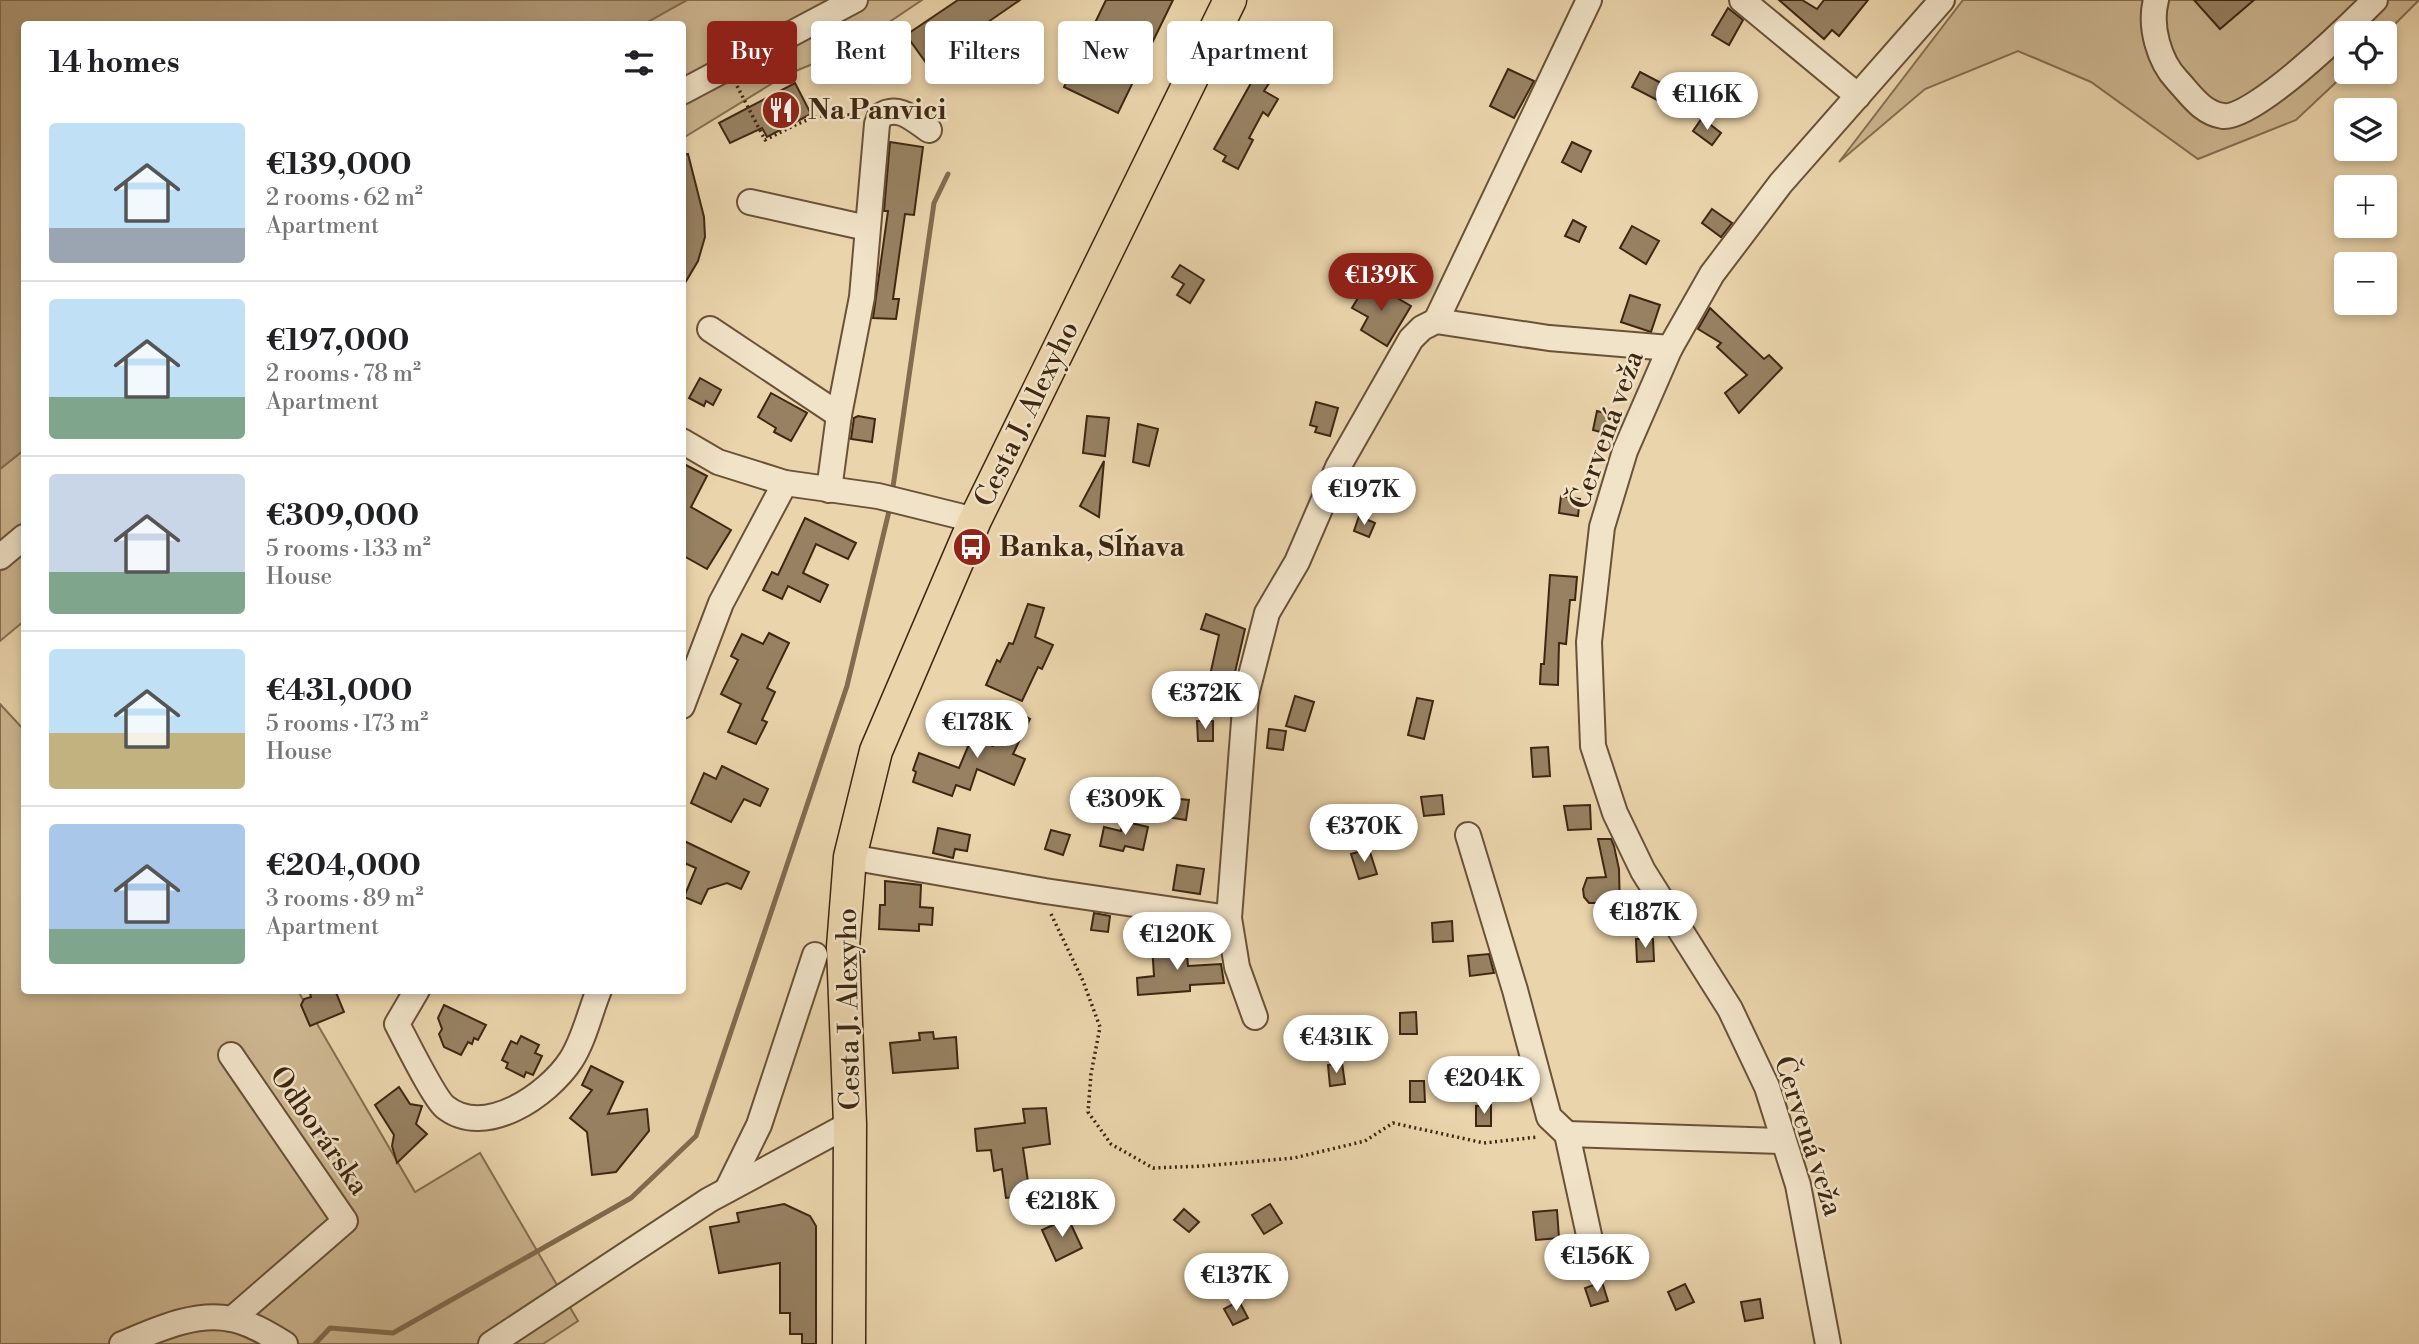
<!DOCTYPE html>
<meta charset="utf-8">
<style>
:root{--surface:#fff;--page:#f2f2f2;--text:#202124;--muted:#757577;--line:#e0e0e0;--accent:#8f2418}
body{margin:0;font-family:"Libre Bodoni",serif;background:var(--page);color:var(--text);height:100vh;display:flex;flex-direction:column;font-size:26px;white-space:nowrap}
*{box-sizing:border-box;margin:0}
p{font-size:23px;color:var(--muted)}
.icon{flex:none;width:38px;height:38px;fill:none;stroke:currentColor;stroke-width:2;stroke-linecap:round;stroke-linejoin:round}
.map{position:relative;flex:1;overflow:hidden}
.sheet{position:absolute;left:21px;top:21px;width:665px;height:973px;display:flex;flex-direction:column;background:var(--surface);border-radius:7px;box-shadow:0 4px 10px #0003}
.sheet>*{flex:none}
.banner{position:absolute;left:707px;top:21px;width:665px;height:63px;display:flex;gap:14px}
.controls{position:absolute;left:2334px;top:21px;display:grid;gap:14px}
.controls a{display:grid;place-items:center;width:63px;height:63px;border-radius:7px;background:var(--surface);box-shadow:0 4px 10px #0003;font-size:35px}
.price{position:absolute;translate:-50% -60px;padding:0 16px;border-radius:24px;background:#fff;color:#222;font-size:23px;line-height:46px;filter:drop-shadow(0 2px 4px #0008)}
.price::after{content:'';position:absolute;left:50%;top:42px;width:21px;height:16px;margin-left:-10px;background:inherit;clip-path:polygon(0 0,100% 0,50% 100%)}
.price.on{background:var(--accent);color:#fff}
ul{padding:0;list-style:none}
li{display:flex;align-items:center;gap:21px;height:175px;padding:0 28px}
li+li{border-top:2px solid var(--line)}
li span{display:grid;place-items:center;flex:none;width:196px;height:140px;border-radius:7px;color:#555}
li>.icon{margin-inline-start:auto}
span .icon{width:84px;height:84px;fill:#fffc;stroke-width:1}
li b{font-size:30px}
h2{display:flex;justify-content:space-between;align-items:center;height:84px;padding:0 28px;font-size:30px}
.pill{padding:0 24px;border-radius:7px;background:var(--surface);box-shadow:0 4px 10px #0003;font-size:24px;line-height:63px}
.pill.on{background:var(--accent);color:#fff}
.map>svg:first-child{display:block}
</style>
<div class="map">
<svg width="2419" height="1344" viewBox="0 0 2419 1344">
<rect width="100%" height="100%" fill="#ead4ab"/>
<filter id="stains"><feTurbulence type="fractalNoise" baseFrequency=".00286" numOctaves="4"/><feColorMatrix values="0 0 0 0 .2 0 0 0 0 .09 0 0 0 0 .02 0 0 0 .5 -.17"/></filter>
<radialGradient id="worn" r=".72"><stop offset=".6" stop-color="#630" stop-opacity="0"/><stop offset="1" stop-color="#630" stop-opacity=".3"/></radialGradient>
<!-- green -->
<g fill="#cdb791" stroke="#866f52" stroke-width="2">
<path d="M687,0h235l-73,49 -63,26 -103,63 -1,-114h-38z"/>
<path d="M1963,0h456l-34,34 -38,-1v39l-51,48 -98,39 -107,-77 -73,-31 -93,38 -86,73z"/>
<path d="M24,450v171l-24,20v-172z"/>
<path d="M0,704l24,26v260l274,1 117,201 65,-39 98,168 -35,23h-543z"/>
</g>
<!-- water -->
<path fill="#b09977" stroke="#826b4f" stroke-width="2" d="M0,0h687l-43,24h-620v426l-24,19z"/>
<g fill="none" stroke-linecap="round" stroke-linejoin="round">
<!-- stream -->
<g stroke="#826b4f" stroke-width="5">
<path d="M892,494l42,-291 14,-29"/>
<path d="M315,1344l15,-16 63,5 238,-135 65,-62 151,-450 43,-179"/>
</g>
</g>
<!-- building -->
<g fill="#978162" stroke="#3e2712" stroke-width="2">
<path d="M958,0h62l-93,64 -21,-29z"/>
<path d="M1106,0h67l-55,113 -54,-26z"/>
<path d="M1779,0h23l15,9 7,-9h44l-29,36 -7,-6 -8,9z"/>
<path d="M2194,0h60l-34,29z"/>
<path d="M1728,8l15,12 -14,25 -17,-10z"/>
<path d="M1275,49l11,8 -22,34 14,8 -10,17 -5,-4 -14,26 4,2 -15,29 -15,-8 3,-5 -12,-7 37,-66z"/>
<path d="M1508,69l26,12 -20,37 -24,-12z"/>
<path d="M1640,72l25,13 -8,15 -25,-13z"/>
<path d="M795,83l16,31 -44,23 -5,-9 -32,15 -11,-20z"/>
<path d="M1702,118l19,15 -9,12 -19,-14z"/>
<path d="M890,142l33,5 -9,68 -9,-1 -12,85h6l-3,20 -23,-1 15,-107h-4z"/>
<path d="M1572,142l19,9 -10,21 -19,-10z"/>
<path d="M688,154l16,63 1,20 -7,24 -16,27v-133z"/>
<path d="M1712,209l20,14 -11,14 -19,-14z"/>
<path d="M1573,220l13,7 -7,15 -14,-6z"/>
<path d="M1632,226l27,15 -13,23 -26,-16z"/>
<path d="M1180,265l24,15 -14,23 -13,-8 7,-11 -12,-7z"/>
<path d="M1368,281l43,25 -24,40 -26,-16 7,-13 -16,-9z"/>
<path d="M1630,295l30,10 -9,27 -30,-10z"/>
<path d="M1710,308l54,51 5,-4 13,13 -43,45 -14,-20 22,-18 -30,-28 4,-4 -23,-14z"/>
<path d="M700,378l21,12 -8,15 -7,-4 -2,5 -15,-8z"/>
<path d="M771,393l36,20 -16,28 -17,-9 2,-4 -18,-11z"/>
<path d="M1316,402l22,6 -8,28 -15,-4 2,-5 -7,-2z"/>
<path d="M1597,411l20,5 -5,19 -19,-5z"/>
<path d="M858,416l17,3 -3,23 -21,-3 3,-21z"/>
<path d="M1087,416l22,2 -4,38 -22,-3z"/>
<path d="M1138,424l20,5 -9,37 -16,-4z"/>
<path d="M1104,461l-5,56 -19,-11z"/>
<path d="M682,463l25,13 -16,31 40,23 -24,39 -25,-14z"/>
<path d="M1561,496l19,3 -2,17 -19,-3z"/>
<path d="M1359,516l16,7 -6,14 -15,-6z"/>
<path d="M805,518l51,25 -8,16 -32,-15 -13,29 25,12 -8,17 -32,-16 -6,13 -19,-9 9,-18 6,3z"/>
<path d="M1550,575l27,2 -2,23h-5l-4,44 -7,-1 -1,42 -18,-1 1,-20h3z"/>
<path d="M1028,604l16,4 -9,29 18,8 -11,24 -4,-2 -16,34 -36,-16 11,-25 3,2 9,-19 4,1z"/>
<path d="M1206,614l39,15 -12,52 -5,-2 -4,26 -5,-1 -1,9 -16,-2 17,-76 -18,-6z"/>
<path d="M769,633l20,10 -22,45 8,4 -13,28 5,2 -11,22 -28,-12 13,-28 -20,-10 17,-34 -7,-4 11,-22 21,10z"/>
<path d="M1295,696l19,6 -9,29 -19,-5z"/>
<path d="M1417,698l16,3 -9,38 -16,-4z"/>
<path d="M1011,708l19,11 -17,35 12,5 -11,26 -37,-16 -7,21 -14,-5 -4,11 -39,-14 3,-10 -3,-2 6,-17 40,15 13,-31 21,9z"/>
<path d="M1197,721h16v20h-15z"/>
<path d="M1269,729l17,2 -3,19 -16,-2z"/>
<path d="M1548,747l2,29 -17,1 -2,-29z"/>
<path d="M722,766l46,23 -8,17 -16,-7 -13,23 -40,-19 13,-30 12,6z"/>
<path d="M1442,795l2,19 -20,2 -3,-19z"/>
<path d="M1169,798l20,2 -3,20 -19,-3z"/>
<path d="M1590,805l1,24 -23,1 -4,-24z"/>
<path d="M1123,821l25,6 -5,23 -18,-4 -2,5 -23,-5 4,-19 17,4z"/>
<path d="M938,828l32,7 -3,16 -12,-2 -2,9 -20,-5z"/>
<path d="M1051,830l19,5 -7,20 -18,-6z"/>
<path d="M1598,839h13l3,7 5,23 1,44h15v17h-25l-7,-3 1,-24h-15l-5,-6 -1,-8 4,-11 19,-1z"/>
<path d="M682,840l67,32 -8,17 -14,-6 -19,6 -7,15 -17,-7 12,-29 -14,-6z"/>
<path d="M1369,849l8,25 -18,5 -8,-25z"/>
<path d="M1177,865l27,4 -4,25 -27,-4z"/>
<path d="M885,881l36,4 -1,22 13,1 -1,17 -13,-1v7l-40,-2 1,-24h5z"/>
<path d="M1094,913l16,3 -2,16 -17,-2z"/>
<path d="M1452,921l1,20 -20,1 -1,-19z"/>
<path d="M1636,939h17l1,22 -17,1z"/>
<path d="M1186,943l2,23 33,-2 3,19 -34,2v6l-52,4 -1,-17 17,-2 -2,-31z"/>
<path d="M1489,954l5,19 -24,3 -2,-20z"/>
<path d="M309,990h26l9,22 -34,14 -9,-21 3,-6 7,-2z"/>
<path d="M444,1005l42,20 -8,15 -4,-2 -2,6 -4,-2 -7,13 -17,-8 -5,-13 3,-5 -4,-11z"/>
<path d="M1416,1012l1,22h-17v-21z"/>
<path d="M933,1032l1,7 22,-2 2,31 -65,5 -3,-30 30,-3 -1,-7z"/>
<path d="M521,1036l18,9 -4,8 7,3 -9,19 -7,-3 -2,5 -18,-9 2,-5 -6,-3 9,-19 6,3z"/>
<path d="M1342,1063l3,21 -15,2 -2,-21z"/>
<path d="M591,1066l32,16 -15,32 39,-5 2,22 -33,41 -24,3 -5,-43 -17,-14 22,-28 -10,-5z"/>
<path d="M1410,1081h14l1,21h-15z"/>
<path d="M399,1087l11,17 12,2 -6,18 11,10 -30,29 -5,-17 2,-11 -19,-30z"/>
<path d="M1491,1105v21h-15v-20z"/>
<path d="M1046,1108l4,36 -27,4 7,47 -24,3 -4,-29 -8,2 -3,-21 -14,1 -2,-22 50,-6 -2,-14z"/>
<path d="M784,1204l26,12 6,10v118h-14v-10h-12v-21h-10v-50l-61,10 -9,-46 29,-5 -2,-9z"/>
<path d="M1270,1204l12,19 -18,11 -12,-19z"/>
<path d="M1184,1209l15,13 -10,10 -15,-12z"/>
<path d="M1557,1210l2,28 -23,2 -3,-28z"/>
<path d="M1068,1218l14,30 -26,13 -14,-31z"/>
<path d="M1602,1282l6,19 -17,5 -6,-18z"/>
<path d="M1685,1284l9,18 -18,8 -8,-18z"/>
<path d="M1760,1299l3,19 -18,3 -4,-19z"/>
<path d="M1239,1301l9,17 -15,7 -9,-16z"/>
</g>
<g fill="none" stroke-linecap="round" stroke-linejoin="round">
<!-- minor casing -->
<g stroke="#695238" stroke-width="28">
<g id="minor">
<path d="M1742,0l116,96"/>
<path d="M2156,0c-7,26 3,61 21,80 14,15 25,33 46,36 31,4 128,-92 152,-116"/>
<path d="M682,92l173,-92"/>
<path d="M750,202l117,26"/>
<path d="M1436,321l153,-321"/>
<path d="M710,329l129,86"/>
<path d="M682,441l36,21 67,21 93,13 97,24"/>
<path d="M829,490l10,-75 23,-118 15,-173 3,-8c18,-12 33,3 49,14"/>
<path d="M0,557l24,-20"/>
<path d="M682,706l39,-103 64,-120"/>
<path d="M1468,835l47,155 34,127 18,17 27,124"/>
<path d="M850,857l195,34 184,27"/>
<path d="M417,990l-20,34c9,17 37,74 48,83 40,32 103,-12 126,-47 13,-20 19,-48 28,-70"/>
<path d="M1255,1017l-18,-50 -8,-49 17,-223 21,-82 30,-51 41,-95 73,-128 11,-11 14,-7 113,17 121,10"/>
<path d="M231,1055l114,166 -113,98"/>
<path d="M1567,1134l216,7"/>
<path d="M727,1190l32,-65 56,-170"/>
<path d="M122,1344c32,-13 73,-33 109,-25 18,3 39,16 54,25"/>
<path d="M491,1344l218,-144 141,-76"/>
<path d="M1828,1344l-30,-159 -31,-98 -37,-78 -87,-138 -28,-58 -22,-67 -4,-104 13,-115 23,-76 45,-103 42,-74 69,-91 161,-183"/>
</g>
</g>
<!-- major casing -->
<g stroke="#3e2712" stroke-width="35">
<path id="major" d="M849,1344l1,-220 -7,-177 7,-90 26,-106 99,-231 255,-520"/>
</g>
<!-- path -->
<g stroke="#3e2712" stroke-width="3.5" stroke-dasharray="2 3.5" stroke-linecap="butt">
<path d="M737,86l28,54c31,-15 58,-33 93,-23"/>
<path d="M1051,914l32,67 17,46 -9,47 -3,38 23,32 42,24 50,-2 91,-8 71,-17 28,-18 91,20 53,-6"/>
</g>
<!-- minor -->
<use href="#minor" stroke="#f1e3c8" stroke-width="24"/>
<!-- major -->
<use href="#major" stroke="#ead4ab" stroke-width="32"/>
</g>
<!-- icons -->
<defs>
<g id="restaurant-disc" transform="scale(2.0125)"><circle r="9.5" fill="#8f2418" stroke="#f1e3c8"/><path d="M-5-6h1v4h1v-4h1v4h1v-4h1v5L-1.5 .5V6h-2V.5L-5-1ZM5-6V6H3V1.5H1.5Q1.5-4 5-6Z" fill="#fff"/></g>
<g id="bus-disc" transform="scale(2.0125)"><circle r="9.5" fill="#8f2418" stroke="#f1e3c8"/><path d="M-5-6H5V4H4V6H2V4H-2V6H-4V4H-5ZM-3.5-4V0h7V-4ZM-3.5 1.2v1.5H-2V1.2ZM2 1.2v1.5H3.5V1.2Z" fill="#fff"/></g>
</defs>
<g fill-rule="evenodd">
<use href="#restaurant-disc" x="781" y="110"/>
<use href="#bus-disc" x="972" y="547"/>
</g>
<g text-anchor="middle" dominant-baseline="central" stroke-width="5" stroke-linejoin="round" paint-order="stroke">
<!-- poi labels -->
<g font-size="28" font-weight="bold" fill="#3e2712" stroke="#f1e3c8" text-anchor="start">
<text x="808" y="110">Na Panvici</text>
<text x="999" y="547">Banka, Sĺňava</text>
</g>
<!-- street labels -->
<g font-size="28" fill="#3e2712" stroke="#f1e3c8">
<text transform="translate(1027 414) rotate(-64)">Cesta J. Alexyho</text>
<text transform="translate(1607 430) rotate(-70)">Červená veža</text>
<text transform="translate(849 1009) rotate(-91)">Cesta J. Alexyho</text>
<text transform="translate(319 1131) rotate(55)">Odborárska</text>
<text transform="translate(1808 1136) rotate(72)">Červená veža</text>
</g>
</g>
<rect width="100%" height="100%" filter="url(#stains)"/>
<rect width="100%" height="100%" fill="url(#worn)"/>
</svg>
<div class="controls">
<a><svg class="icon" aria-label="locate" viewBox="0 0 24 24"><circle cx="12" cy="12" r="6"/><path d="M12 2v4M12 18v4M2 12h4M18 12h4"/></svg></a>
<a><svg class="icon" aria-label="layers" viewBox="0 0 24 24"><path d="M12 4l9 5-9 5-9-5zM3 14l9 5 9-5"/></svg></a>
<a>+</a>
<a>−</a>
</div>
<b class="price" style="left:1707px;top:132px">€116K</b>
<b class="price on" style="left:1381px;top:313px">€139K</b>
<b class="price" style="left:1364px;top:527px">€197K</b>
<b class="price" style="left:1205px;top:731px">€372K</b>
<b class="price" style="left:977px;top:760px">€178K</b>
<b class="price" style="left:1125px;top:837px">€309K</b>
<b class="price" style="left:1364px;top:864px">€370K</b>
<b class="price" style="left:1645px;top:950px">€187K</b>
<b class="price" style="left:1177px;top:972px">€120K</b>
<b class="price" style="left:1336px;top:1075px">€431K</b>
<b class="price" style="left:1484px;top:1116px">€204K</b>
<b class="price" style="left:1062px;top:1239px">€218K</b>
<b class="price" style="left:1597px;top:1294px">€156K</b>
<b class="price" style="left:1236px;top:1313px">€137K</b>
<div class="banner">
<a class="pill on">Buy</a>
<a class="pill">Rent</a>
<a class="pill">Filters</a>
<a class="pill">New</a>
<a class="pill">Apartment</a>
</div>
<section class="sheet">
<h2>14 homes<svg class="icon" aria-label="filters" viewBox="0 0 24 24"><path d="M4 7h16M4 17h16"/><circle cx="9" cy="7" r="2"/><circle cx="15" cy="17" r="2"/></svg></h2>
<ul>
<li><span style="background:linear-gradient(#bfe0f5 75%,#9aa5b1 0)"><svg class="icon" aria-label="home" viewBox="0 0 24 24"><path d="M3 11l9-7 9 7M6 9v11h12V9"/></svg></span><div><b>€139,000</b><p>2 rooms · 62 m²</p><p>Apartment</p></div></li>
<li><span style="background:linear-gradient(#bfe0f5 70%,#7fa58c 0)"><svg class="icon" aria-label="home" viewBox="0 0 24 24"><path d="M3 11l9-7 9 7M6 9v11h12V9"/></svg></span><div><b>€197,000</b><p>2 rooms · 78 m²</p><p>Apartment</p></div></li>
<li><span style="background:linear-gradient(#c9d6e8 70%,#7fa58c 0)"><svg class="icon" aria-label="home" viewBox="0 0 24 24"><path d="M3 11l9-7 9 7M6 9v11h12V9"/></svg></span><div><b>€309,000</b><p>5 rooms · 133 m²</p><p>House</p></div></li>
<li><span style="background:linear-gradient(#bfe0f5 60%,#c2b280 0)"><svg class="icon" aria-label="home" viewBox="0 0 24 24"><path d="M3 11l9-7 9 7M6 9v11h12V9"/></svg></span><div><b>€431,000</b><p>5 rooms · 173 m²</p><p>House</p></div></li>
<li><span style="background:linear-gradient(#a9c7e8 75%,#7fa58c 0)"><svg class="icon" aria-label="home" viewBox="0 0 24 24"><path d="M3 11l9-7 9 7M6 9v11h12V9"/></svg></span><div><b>€204,000</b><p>3 rooms · 89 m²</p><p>Apartment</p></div></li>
</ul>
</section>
</div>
